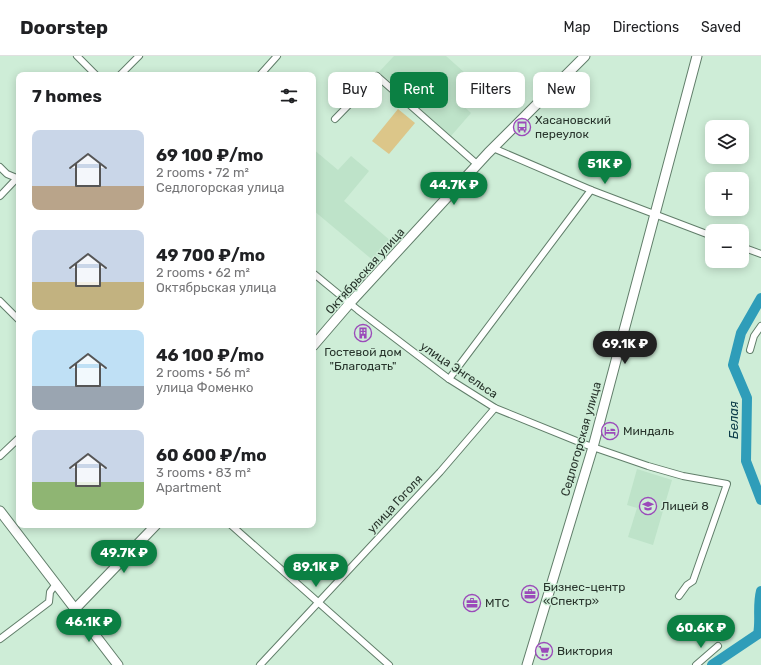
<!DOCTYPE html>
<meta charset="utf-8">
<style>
:root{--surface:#fff;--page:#f6f6f6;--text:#202124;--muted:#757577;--line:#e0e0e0;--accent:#0b8043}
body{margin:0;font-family:Rubik,sans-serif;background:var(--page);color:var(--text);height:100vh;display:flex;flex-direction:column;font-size:15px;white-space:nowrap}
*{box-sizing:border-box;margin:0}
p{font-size:13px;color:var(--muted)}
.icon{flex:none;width:22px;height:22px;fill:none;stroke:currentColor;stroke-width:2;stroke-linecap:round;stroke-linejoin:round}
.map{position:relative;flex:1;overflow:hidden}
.panel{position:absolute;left:16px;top:16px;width:300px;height:456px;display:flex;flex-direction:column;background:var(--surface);border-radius:8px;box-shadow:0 2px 10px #0003}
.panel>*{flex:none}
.top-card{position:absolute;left:328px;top:16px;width:373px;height:36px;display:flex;gap:8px}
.controls{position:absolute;left:705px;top:64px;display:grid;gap:8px}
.controls a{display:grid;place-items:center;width:44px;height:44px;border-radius:8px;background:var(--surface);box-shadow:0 2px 10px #0003;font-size:20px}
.price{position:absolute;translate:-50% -34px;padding:0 9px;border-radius:14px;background:var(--accent);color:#fff;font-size:13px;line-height:26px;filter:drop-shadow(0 1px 2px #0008)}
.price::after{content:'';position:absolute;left:50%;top:24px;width:12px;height:9px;margin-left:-6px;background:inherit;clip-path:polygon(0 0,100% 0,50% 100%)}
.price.selected{background:#222;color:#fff}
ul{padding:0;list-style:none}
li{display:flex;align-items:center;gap:12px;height:100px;padding:0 16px}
li span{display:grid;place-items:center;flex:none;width:112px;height:80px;border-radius:8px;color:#555}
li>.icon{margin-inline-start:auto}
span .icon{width:48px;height:48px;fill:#fffc;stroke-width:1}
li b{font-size:17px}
h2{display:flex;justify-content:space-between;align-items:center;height:48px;padding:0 16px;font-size:17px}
.chip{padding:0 14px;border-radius:8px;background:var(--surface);box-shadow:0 2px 10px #0003;font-size:14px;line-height:36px}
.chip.selected{background:var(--accent);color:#fff}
header{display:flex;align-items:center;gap:24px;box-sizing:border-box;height:56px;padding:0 20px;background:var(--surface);border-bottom:1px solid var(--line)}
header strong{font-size:19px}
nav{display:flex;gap:22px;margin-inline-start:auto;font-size:14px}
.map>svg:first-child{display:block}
</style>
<header>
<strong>Doorstep</strong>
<nav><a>Map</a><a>Directions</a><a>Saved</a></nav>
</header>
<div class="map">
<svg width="761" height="609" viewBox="0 0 761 609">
<rect width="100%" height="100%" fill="#ceedd7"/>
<!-- built -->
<g fill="#bee3c9">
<path d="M394,0h52l28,25 -17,19 14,13 -20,23 -72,-64z"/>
<path d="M313,93l25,21 13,-14 18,15 -25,30 48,41 -17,20 -62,-52z"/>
<path d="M637,413l35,11 -19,65 -25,-8 9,-29 -10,-3z"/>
</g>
<!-- green -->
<path fill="#dcc689" d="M398,53l17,14 -26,31 -17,-13z"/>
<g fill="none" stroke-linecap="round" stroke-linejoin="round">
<!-- river -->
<g stroke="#2f9db9" stroke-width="10">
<path d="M761,242l-20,35 -8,32 14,33 -1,63 15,39"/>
<path d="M712,609l46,-31c3,-13 -1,-27 3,-43"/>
</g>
<!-- street casing -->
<g stroke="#617e6a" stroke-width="8">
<g id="street">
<path d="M77,0l19,19"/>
<path d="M120,19l19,-19"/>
<path d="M260,19l17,-19"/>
<path d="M335,63l42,-43 101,89"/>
<path d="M493,92l98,42 121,46"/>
<path d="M0,111l7,7 12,5"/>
<path d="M0,140l19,-20"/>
<path d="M742,191l19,7"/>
<path d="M313,217l45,37 91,69 46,29 89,36 64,22 35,10 44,8 -34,97 -6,4 -8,11"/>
<path d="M0,245l19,19"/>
<path d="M750,294l4,-14 7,-10"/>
<path d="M449,323l142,-189"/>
<path d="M0,400l19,-18"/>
<path d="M231,469l158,140"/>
<path d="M0,583l49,-37 1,-10 6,-8"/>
<path d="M260,609l180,-193 55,-64"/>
<path d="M696,609l22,-19"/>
</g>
</g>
<!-- secondary casing -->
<g stroke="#617e6a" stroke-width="11">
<g id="secondary">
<path d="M313,290l37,-43 138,-150 97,-97"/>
<path d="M0,455l118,154"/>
<path d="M76,552l80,-83"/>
<path d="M527,609l66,-218 104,-391"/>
</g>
</g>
<!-- street -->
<use href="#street" stroke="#fff" stroke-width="6"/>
<!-- secondary -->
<use href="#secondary" stroke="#fff" stroke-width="9"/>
</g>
<!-- icons -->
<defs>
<g id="bus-ring" transform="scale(0.9)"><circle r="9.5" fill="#ceedd7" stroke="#9b4aba" stroke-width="1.5"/><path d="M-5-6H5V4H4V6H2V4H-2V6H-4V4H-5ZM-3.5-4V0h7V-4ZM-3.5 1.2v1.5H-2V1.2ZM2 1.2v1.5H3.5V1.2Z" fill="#9b4aba"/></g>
<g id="building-ring" transform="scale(0.9)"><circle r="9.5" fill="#ceedd7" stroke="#9b4aba" stroke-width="1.5"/><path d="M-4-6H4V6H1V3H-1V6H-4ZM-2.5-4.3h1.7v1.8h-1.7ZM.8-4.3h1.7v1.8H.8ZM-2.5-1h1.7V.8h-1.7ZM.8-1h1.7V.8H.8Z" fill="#9b4aba"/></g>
<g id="hotel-ring" transform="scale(0.9)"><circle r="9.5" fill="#ceedd7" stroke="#9b4aba" stroke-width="1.5"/><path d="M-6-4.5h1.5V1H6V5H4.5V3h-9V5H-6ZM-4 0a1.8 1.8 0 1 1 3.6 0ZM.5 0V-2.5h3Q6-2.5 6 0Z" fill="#9b4aba"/></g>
<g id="school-ring" transform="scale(0.9)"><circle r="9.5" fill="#ceedd7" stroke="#9b4aba" stroke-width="1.5"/><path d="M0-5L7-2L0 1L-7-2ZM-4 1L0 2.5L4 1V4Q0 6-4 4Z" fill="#9b4aba"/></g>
<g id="office-ring" transform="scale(0.9)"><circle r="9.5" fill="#ceedd7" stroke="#9b4aba" stroke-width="1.5"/><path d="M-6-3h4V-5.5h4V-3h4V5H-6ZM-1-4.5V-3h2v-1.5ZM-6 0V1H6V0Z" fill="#9b4aba"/></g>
<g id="supermarket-ring" transform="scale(0.9)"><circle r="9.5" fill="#ceedd7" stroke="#9b4aba" stroke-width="1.5"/><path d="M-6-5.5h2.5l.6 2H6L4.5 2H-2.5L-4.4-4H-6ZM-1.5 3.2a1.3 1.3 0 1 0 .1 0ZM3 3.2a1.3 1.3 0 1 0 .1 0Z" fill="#9b4aba"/></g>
</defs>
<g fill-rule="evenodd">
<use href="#bus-ring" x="522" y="71"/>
<use href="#building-ring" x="363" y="277"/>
<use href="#hotel-ring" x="610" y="375"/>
<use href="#school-ring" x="648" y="450"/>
<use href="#office-ring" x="530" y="538"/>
<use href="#office-ring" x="472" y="547"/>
<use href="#supermarket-ring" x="544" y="595"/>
</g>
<g text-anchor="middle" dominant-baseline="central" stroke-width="3" stroke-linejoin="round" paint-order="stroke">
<!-- poi labels -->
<g font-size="12" fill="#28342c" stroke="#ceedd7" text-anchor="start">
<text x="535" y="64">Хасановский<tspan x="535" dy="14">переулок</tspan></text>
<text x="363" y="296" text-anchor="middle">Гостевой дом<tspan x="363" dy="14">"Благодать"</tspan></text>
<text x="623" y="375">Миндаль</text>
<text x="661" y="450">Лицей 8</text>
<text x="543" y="531">Бизнес-центр<tspan x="543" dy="14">«Спектр»</tspan></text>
<text x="485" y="547">МТС</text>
<text x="557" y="595">Виктория</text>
</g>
<!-- street labels -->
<g font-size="12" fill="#28342c" stroke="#ceedd7">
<text transform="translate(365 215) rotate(-48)">Октябрьская улица</text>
<text transform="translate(459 314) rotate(34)">улица Энгельса</text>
<text transform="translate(581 383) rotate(-74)">Седлогорская улица</text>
<text transform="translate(395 448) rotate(-47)">улица Гоголя</text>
</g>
<!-- water labels -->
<g font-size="13" font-style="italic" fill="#0e3e4a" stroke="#ceedd7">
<text transform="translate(733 364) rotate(-90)">Белая</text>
</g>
</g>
</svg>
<div class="controls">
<a><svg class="icon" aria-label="layers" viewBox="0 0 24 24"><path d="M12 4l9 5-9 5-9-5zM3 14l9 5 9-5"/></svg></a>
<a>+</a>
<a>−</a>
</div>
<b class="price" style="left:605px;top:129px">51K ₽</b>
<b class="price" style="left:454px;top:150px">44.7K ₽</b>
<b class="price selected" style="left:625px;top:309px">69.1K ₽</b>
<b class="price" style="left:124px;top:518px">49.7K ₽</b>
<b class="price" style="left:316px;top:532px">89.1K ₽</b>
<b class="price" style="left:89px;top:587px">46.1K ₽</b>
<b class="price" style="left:701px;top:593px">60.6K ₽</b>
<div class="top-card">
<a class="chip">Buy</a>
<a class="chip selected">Rent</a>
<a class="chip">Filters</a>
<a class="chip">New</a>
</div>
<section class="panel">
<h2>7 homes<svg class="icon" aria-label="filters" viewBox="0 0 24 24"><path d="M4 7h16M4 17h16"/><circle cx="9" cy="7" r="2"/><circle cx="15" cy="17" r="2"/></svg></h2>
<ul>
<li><span style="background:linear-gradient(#c9d6e8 70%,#b9a48a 0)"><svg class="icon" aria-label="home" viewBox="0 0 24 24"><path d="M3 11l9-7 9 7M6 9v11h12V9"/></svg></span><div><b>69 100 ₽/mo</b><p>2 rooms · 72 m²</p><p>Седлогорская улица</p></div></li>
<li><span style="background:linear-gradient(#c9d6e8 65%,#c2b280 0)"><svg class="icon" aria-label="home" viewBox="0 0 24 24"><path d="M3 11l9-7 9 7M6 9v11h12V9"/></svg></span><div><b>49 700 ₽/mo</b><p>2 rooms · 62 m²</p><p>Октябрьская улица</p></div></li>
<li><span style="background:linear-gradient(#bfe0f5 70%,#9aa5b1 0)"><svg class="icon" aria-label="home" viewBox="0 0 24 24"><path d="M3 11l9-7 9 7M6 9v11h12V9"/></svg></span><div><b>46 100 ₽/mo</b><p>2 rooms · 56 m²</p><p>улица Фоменко</p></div></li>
<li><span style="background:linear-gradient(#c9d6e8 65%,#8fb573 0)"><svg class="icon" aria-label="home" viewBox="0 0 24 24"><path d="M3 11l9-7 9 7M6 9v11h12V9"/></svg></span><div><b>60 600 ₽/mo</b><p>3 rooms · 83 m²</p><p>Apartment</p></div></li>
</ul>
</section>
</div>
